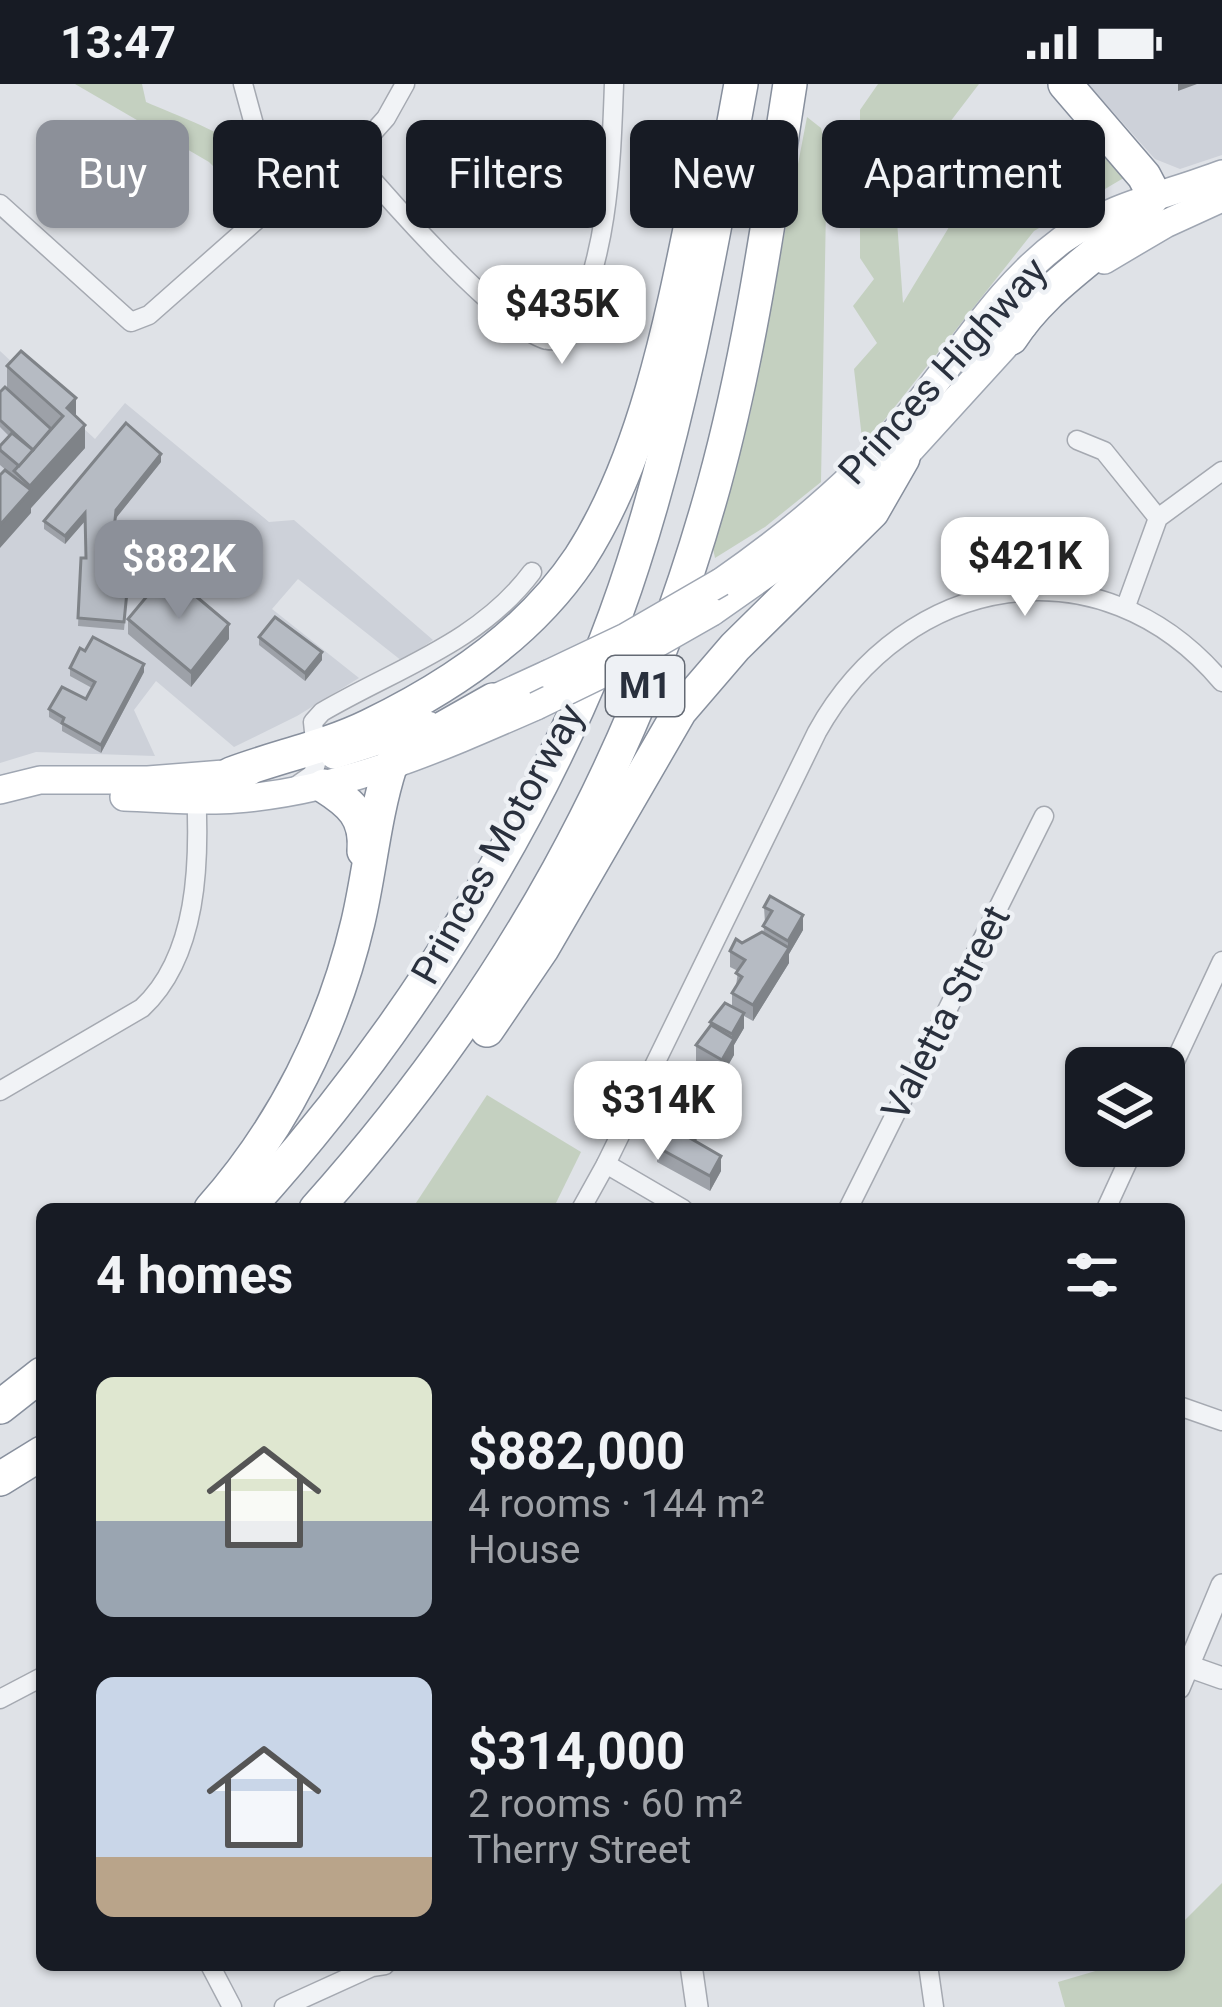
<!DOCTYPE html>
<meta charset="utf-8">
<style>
:root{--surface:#171b24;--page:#242831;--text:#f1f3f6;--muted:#9ea1a6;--accent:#8c9099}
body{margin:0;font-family:Roboto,sans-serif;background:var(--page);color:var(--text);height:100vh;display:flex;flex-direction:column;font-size:45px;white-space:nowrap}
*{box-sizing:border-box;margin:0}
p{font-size:39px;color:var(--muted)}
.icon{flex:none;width:66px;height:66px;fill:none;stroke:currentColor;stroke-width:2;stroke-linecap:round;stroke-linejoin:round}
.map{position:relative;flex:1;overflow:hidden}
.sheet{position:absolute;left:36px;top:1119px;width:1149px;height:768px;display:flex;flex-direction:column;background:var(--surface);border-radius:18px;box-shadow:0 3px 9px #0004}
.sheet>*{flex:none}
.banner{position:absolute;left:36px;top:36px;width:1152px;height:108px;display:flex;gap:24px}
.controls{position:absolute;left:1065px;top:963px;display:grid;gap:24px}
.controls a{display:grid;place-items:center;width:120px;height:120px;border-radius:18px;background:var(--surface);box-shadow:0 3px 9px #0004;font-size:60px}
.price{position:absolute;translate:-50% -102px;padding:0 27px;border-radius:24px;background:#fff;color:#222;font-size:39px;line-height:78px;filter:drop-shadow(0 3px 6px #0008)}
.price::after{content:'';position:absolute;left:50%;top:72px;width:36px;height:27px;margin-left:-18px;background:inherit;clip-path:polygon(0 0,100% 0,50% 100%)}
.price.selected{background:var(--accent);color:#fff}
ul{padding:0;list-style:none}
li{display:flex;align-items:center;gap:36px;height:300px;padding:0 60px}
li span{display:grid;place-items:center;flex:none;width:336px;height:240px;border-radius:18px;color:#555}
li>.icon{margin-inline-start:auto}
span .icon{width:144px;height:144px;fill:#fffc;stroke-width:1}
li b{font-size:51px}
h2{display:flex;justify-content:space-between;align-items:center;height:144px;padding:0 60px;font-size:51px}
.tag{padding:0 42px;border-radius:18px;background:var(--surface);box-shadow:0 3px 9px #0004;font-size:42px;line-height:108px}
.tag.selected{background:var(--accent);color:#fff}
.status{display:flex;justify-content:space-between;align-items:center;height:84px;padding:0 60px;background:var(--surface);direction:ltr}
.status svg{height:33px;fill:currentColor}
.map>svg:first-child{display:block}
</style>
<div class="status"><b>13:47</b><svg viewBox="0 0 49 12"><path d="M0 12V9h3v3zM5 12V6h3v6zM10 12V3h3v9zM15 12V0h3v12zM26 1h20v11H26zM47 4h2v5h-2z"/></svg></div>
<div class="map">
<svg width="1222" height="1923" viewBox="0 0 1222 1923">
<rect width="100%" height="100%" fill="#dfe2e7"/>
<!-- built -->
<g fill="#cdd1d9">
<path d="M1088,0h134v71l-42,14 -25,-10z"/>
<path d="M0,267l95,88 30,-36 144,119 25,-2 139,120 -31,21 -104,-82 -26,30 87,69 -62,38 -63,31 -78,-66 -22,29 21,46 -119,-4 -36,11z"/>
</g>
<!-- green -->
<g fill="#c4d0c0">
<path d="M75,0h67l4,18c37,17 120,42 124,86l-18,17 -43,-43z"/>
<path d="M878,0h101l-84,110 8,109 80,-132 127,-18 17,23 -93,55 -171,216 -9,-78 23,-26 -24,-37 21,-27 -14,-21v-148z"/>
<path d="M807,33l14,11 6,26 -6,328 -56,45 -50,31 -3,-14 38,-129z"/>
<path d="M487,1011l94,57 -28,57h-141z"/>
<path d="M1222,1799v124h-157l-7,-25 58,-17h63v-39z"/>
</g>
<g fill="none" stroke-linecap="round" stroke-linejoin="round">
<!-- minor casing -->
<g stroke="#a5a9b1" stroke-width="21">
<g id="minor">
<path d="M243,0l12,44 40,58"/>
<path d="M352,72c34,40 149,172 195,184 1,1 17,0 18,-1 43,-75 46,-170 49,-255"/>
<path d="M0,120l131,118 18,-7 146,-129 57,-30 34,-38 19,-34"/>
<path d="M1077,356l27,11 54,67"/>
<path d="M1126,522l32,-88 64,-47"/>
<path d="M296,702l17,-12 4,-14 -4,-38 9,-10c73,-43 157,-69 210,-140"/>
<path d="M1164,1001l58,-124"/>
<path d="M0,1007l142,-83c56,-52 58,-146 54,-218"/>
<path d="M606,1080l77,45"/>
<path d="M581,1125l25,-45 211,-432c88,-159 284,-194 405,-50"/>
<path d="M848,1125l196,-393"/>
<path d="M1106,1125l29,-63"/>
<path d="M1179,1322l43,15"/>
<path d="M0,1615l42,-22"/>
<path d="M210,1881l22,42"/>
<path d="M928,1881l6,42"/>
<path d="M284,1923l88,-40 13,-2"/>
</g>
</g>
<!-- tertiary casing -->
<g stroke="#a5a9b1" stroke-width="24">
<g id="tertiary">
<path d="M1188,1582l34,12"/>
<path d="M1179,1604l43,-103"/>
<path d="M691,1881l6,42"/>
</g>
</g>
<!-- primary casing -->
<g stroke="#9fa6b2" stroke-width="30">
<g id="primary">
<path d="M1104,176l61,-36 57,-26"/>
<path d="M721,498c68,-47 132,-100 185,-163 52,-61 91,-131 156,-179 49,-35 105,-45 160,-66"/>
<path d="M712,528l74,-52 114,-99 123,-135"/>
<path d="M476,623l72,-33"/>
<path d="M334,671l94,-30"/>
<path d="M0,706l40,-10h108l101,-8"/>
<path d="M124,713c37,1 75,5 112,2 107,-8 202,-50 300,-93"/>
</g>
</g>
<!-- motorway casing -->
<g stroke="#878f9d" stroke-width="36">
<g id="motorway">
<path d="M1011,254c40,-62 102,-87 143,-143l-10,-19 -79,-92"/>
<path d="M231,690c45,-17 95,-27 138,-48 79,-38 161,-93 211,-168 75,-116 99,-282 128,-416"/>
<path d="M324,702c27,17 43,31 40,65"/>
<path d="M487,946l55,-81 138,-238 55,-64 137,-135 31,-54"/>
<path d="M211,1125c72,-81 122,-181 147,-287 12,-51 16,-105 32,-155l13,-16 90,-51"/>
<path d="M247,1125c161,-177 313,-417 386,-645 51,-157 78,-318 108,-480"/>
<path d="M316,1125c192,-215 321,-446 398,-724 36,-131 55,-267 76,-401"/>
<path d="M0,1323l42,-33"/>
<path d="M0,1395l42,-26"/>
</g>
</g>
<!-- minor -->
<use href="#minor" stroke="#f1f3f6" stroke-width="18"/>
<!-- tertiary -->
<use href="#tertiary" stroke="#f1f3f6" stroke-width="21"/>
<!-- primary -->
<use href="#primary" stroke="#fff" stroke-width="27"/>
<!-- motorway -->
<use href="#motorway" stroke="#fff" stroke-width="33"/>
<!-- primary-bridge casing -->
<g stroke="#9fa6b2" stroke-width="30" stroke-linecap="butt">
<g id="primary-bridge">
<path d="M548,590l78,-37 95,-55"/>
<path d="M536,622l76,-37 100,-57"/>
</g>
</g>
<!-- primary-bridge -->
<use href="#primary-bridge" stroke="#fff" stroke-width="27"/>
</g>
<!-- wall -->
<g fill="#9da1a8">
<path d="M7,282l69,50 9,32 -54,60v5l-17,-36 -14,-12v-19l9,-10 -9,-9v-35l7,-3z"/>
<path d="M161,378l-45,56 -4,43 18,9 -6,60 -46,-4 3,-68h5l-1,-37 -20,23 -21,-15v-8z"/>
<path d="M128,535l101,20 -38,48 -63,-53z"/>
<path d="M259,553l63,23 -17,21 -46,-36z"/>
<path d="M85,567l59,21 -43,81 -39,-22v-6l-13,-8v-8l37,-10 6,-11 -22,-12v-8z"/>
<path d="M764,823l39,23 -14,24v9l-36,58 -9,-5v12l-10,17v10l-12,20 14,21 -18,27 -11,-6v5l-12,19 26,30 -11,20 -53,-29v-15l16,-18 3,-14 -2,-1v-13l-8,-4v-8l16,-3 33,-14 -19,-11v-16l14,-19v-4l22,-16v-13l4,-7 2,-15 -8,-4v-16l33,-18 2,-10z"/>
</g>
<!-- shaded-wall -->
<g fill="#7f8388">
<path d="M1178,0h19l-19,7z"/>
<path d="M76,314v23l-9,-13z"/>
<path d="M85,341v23l-54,60v5l-31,35v-23l30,-34v-5z"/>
<path d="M161,370v8l-45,56v-8z"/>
<path d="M85,429v8l-20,23v-8z"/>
<path d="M229,540v15l-38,48v-15z"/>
<path d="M322,568v8l-17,21v-8z"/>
<path d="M144,580v8l-43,81v-8z"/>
<path d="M803,831v15l-14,24v9l-36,58v-16l35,-56v-8z"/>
<path d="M744,929v15l-10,17v10l-12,21v-16l10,-16v-10z"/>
<path d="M736,997v15l-18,27v-16z"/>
<path d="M707,1022v16l-16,27v-16z"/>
<path d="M721,1072v15l-11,20v-15z"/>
</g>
<!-- building -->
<g fill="#b6bbc3" stroke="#7f8388" stroke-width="3">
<path d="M21,267l55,47 -9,10 18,17 -55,61 -16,-15 49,-55 -56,-50z"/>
<path d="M5,303l46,42 -18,21 -33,-30v-28z"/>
<path d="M126,339l35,31 -45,56 -5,51 19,1 -6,60 -46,-4 3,-60h5l-1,-45 -20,23 -21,-15z"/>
<path d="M12,349l21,17 -14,16 -19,-16v-4z"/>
<path d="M5,386l26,20 -31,35v-50z"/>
<path d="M167,488l62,52 -38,48 -63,-53z"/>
<path d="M275,533l47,35 -17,21 -46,-36z"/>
<path d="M93,553l51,27 -43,81 -39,-22 2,-5 -15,-9 13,-22 24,12 9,-17 -25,-14 10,-20 5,3z"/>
<path d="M770,812l33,19 -15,26 -25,-15 9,-15 -8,-4z"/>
<path d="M762,848l27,16 -36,57 -21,-12 10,-16 -6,-4 9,-13 -15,-9 6,-12 6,4z"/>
<path d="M725,919l19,10 -12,21 -22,-12z"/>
<path d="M711,941l23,14 -12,21 -26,-15z"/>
<path d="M695,979l41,18 -18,26 -37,-20z"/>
<path d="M671,996l12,7 -7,7 -10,-5z"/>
<path d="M679,1005l28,17 -16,27 -18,-10 8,-20 -7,-5z"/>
<path d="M669,1042l52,30 -11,20 -53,-29z"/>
</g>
<g text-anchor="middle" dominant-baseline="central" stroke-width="9" stroke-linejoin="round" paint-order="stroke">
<!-- shield labels -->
<rect fill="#eef1f5" stroke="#646a74" stroke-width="3" x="606" y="572" width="78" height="60" rx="9"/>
<g font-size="36" font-weight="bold" fill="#29303d">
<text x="645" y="602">M1</text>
</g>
<!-- street labels -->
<g font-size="39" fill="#29303d" stroke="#eef1f5">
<text transform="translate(943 287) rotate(-48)">Princes Highway</text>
<text transform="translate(498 760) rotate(-61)">Princes Motorway</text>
<text transform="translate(946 929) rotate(-63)">Valetta Street</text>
</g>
</g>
</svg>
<div class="controls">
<a><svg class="icon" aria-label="layers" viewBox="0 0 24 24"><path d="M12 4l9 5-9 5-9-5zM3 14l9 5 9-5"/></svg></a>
</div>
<b class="price" style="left:562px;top:283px">$435K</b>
<b class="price" style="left:1025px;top:535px">$421K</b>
<b class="price selected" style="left:179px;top:538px">$882K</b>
<b class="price" style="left:658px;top:1079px">$314K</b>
<div class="banner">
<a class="tag selected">Buy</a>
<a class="tag">Rent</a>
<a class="tag">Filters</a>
<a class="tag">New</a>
<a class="tag">Apartment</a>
</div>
<section class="sheet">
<h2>4 homes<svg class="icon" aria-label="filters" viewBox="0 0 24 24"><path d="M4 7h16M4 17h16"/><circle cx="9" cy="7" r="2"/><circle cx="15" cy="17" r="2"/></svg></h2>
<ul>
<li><span style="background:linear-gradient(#dfe7d0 60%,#9aa5b1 0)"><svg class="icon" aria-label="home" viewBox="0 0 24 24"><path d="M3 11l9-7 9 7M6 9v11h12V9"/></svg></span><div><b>$882,000</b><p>4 rooms · 144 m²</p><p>House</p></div></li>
<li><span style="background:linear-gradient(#c9d6e8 75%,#b9a48a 0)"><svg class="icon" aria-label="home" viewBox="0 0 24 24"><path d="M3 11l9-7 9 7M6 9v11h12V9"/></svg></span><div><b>$314,000</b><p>2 rooms · 60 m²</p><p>Therry Street</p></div></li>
</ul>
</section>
</div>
